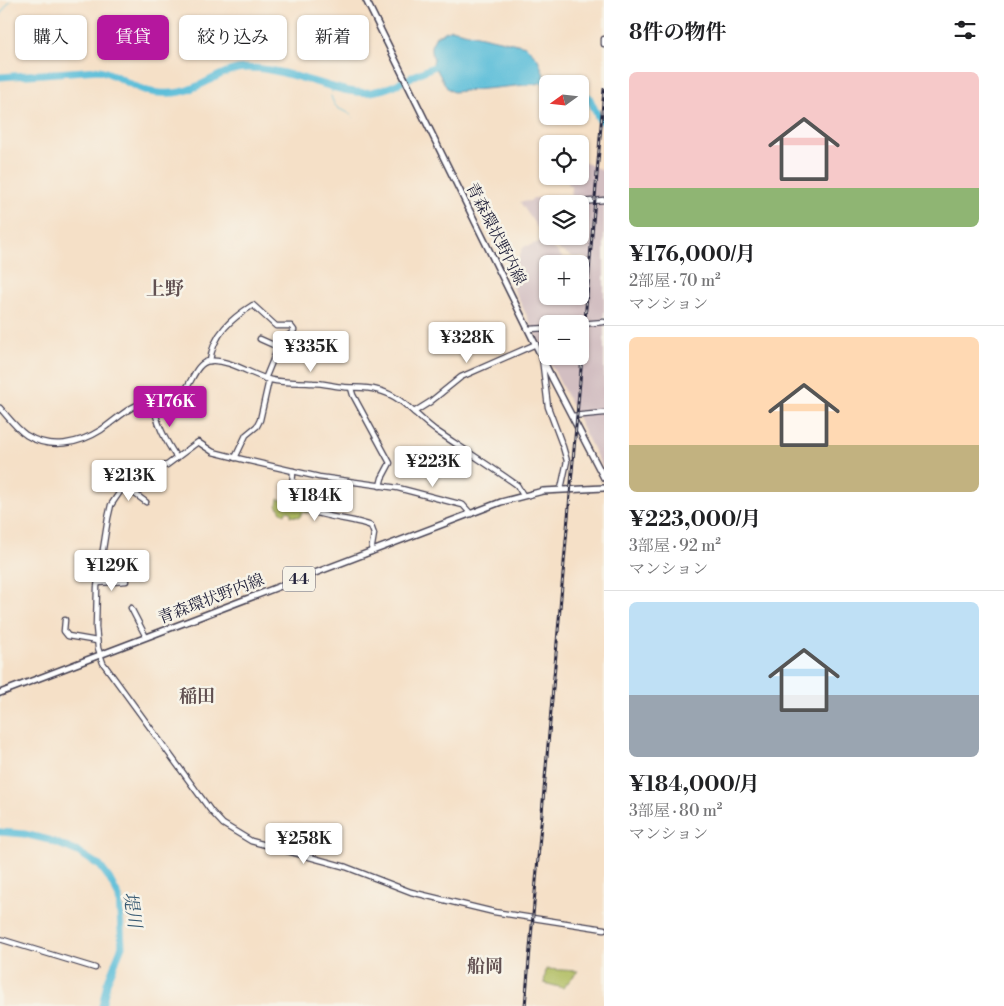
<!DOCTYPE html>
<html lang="ja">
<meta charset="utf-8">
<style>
:root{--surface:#fff;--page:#f6f6f6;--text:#202124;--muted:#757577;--line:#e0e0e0;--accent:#b5179e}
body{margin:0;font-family:"Libre Bodoni","Noto Serif JP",serif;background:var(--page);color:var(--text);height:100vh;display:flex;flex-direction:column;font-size:19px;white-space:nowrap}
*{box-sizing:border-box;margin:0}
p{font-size:16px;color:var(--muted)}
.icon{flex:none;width:28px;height:28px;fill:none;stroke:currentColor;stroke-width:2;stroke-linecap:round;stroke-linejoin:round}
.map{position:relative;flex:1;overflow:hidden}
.sheet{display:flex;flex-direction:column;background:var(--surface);width:400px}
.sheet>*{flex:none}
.top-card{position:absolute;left:15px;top:15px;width:475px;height:45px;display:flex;gap:10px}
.needle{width:32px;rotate:255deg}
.fabs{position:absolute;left:539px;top:75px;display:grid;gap:10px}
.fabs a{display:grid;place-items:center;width:50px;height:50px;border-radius:8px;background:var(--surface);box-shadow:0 1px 4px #0004;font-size:25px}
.price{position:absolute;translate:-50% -42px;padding:0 11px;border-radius:5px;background:#fff;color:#222;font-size:16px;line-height:32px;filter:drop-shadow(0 1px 2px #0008)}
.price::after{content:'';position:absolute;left:50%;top:30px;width:15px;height:11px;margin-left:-8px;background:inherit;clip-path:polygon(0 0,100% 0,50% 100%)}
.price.selected{background:var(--accent);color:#fff}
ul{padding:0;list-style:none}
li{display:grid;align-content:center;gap:10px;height:265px;padding:0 25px}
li+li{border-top:1px solid var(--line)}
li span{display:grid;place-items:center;height:155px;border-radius:8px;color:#555}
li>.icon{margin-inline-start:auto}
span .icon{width:90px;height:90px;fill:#fffc;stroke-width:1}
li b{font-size:21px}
h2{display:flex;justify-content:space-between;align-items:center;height:60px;padding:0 25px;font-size:21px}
.pill{padding:0 18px;border-radius:8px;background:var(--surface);box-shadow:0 1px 4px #0004;font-size:18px;line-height:45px}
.pill.selected{background:var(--accent);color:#fff}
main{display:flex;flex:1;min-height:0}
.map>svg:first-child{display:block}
</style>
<main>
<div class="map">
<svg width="604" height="1006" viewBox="0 0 604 1006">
<rect width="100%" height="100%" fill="#f7f3e8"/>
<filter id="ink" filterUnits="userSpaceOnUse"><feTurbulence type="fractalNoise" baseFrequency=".02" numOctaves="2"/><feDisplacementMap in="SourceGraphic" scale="10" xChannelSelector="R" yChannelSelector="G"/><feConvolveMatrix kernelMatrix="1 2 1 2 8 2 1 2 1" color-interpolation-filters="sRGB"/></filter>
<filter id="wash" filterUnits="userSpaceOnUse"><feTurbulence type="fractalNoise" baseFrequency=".0096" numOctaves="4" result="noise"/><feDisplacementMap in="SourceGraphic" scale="20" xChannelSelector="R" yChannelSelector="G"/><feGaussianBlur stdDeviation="1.12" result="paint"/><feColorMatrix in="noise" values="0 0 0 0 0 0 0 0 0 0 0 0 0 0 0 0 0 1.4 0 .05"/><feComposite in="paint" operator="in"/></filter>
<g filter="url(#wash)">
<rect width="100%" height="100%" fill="#f5e0c7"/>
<!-- industrial -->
<path fill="#d2bec1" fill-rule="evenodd" d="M580,160l24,11v300l-93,-187 12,-14 -9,-8 5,-4 3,-9 5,-4 1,1 14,-5 15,10 9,11 20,1v-5l-13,-1 -14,-7 -2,-9 -5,-5h28v-32h-32l-1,30 -8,-4 -19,-28 10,-1 3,-3h12l8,-3 4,3 14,-1 1,-10 -3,-2 -3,-9h14zM548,264h32v32h-32zM548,324h32v32h-32z"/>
<!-- green -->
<g fill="#aebb5d" stroke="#686e4c">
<path d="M289,497l20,5 -1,11 -6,-1 -2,5 -9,-1v-4l-5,-1 -1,3 -4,-2 -4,-7 1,-6 9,2z"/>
<path d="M546,969l32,2 -15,17 -19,-5z"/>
</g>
<!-- water -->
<path fill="#5bbed9" stroke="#3e708a" d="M451,29l75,17 12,13 6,16 -4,8 -4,1 -83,8 -6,-4 -14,-25 1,-4 -3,-7v-6l5,-10z"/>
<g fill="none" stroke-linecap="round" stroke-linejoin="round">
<!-- stream -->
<g stroke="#5bbed9" stroke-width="1">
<path d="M0,19l2,-7 8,-11"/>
<path d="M332,92l1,-4"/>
<path d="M331,96c6,19 12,10 22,21"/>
</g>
<!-- river -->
<g stroke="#5bbed9" stroke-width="7">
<path d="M0,77l99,-7c21,5 38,22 60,23 11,1 23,0 34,-5 19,-7 34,-21 56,-20 23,0 48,9 70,15 18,5 33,11 52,9 28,-4 46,-21 71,-28"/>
<path d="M533,77l7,2 9,5"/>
<path d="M580,96l9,1 10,22 5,3"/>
<path d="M0,832l24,2 25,6 29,12 22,14 9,12 10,19 3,49 -15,37 -5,23"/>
</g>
</g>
</g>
<g filter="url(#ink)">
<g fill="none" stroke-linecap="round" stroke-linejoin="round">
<!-- minor casing -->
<g stroke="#423e50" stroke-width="7">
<g id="minor">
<path d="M604,39v5"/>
<path d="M581,202l23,-2"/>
<path d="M580,324l24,-2"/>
<path d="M529,329l19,-1"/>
<path d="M260,339l18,8"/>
<path d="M542,358l6,49 15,40 4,14 -6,28"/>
<path d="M210,361c3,-27 22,-43 43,-56l23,21h15l3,4 -2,3 -11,7 -16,39"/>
<path d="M351,388l2,7 37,68 -8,15 -2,8"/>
<path d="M153,401c3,22 12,39 24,57"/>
<path d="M0,408c8,9 16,20 26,27 24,15 53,9 75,-5 11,-7 23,-19 34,-24 14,-7 36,-3 44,-9 12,-8 15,-35 31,-36 20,-2 43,15 61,19 14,3 27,2 42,3 10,0 20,3 30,4 11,1 23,0 34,3 24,5 39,26 58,40 27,18 55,36 82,55l6,10"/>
<path d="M414,412l16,-10 31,-25 75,-33"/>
<path d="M572,416l32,-3"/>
<path d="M235,458l11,-23 11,-9 3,-6 9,-40"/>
<path d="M293,471c0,8 -2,19 0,27 4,18 62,20 78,28l3,8 -3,18"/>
<path d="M124,486l22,16"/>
<path d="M471,514l-8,-9 -65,-17 -79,-11 -78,-18 -28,-7 -15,-10 -31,23 -8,2h-13l-10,3 -6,7 -19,28 -3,13 -11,69 -1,40 2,21 5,15 108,148 12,13 28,17 95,26 65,25 83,20 110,17"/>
<path d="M98,583l28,-2"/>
<path d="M131,608l15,29"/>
<path d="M65,620l-1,11 4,5 29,5"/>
<path d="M0,939l95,29"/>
</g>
</g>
<!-- major casing -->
<g stroke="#423e50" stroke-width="8">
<g id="major">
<path d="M366,0l186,378 52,100"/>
<path d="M0,693l501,-191 42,-11 61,-3"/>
</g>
</g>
<!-- minor -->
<use href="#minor" stroke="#fff" stroke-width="4.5"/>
<!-- major -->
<use href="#major" stroke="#fff" stroke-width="5"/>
<!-- rail casing -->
<g stroke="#22223b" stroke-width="3">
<path id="rail" d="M525,1006l55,-625 24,-292"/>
</g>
<!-- rail -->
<use href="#rail" stroke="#f7f3e8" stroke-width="1" stroke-dasharray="4" stroke-linecap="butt"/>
</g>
</g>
<g text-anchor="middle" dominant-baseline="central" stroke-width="5" stroke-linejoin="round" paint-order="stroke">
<!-- shield labels -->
<rect fill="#f7f3e8" stroke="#62616f" stroke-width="1" x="283" y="566.5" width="32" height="25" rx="4"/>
<g font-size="15" font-weight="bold" fill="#22223b">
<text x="299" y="579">44</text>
</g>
<!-- street labels -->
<g font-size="16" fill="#22223b" stroke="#f7f3e8">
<text transform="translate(496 234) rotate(63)">青森環状野内線</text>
<text transform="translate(211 599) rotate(-21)">青森環状野内線</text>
</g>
<!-- neighbourhood labels -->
<g font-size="18" font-weight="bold" fill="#615051" stroke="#f7f3e8">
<text x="197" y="696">稲田</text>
<text x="485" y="966">船岡</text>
</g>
<!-- water labels -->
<g font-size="18" font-style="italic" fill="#365972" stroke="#f7f3e8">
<text transform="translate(132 910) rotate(81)">堤川</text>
</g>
<!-- quarter labels -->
<g font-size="19" font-weight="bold" fill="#615051" stroke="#f7f3e8">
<text x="165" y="289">上野</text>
</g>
</g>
</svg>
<div class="fabs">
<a><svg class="needle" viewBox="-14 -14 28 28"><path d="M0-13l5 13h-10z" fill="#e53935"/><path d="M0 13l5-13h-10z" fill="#757577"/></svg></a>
<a><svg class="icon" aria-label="locate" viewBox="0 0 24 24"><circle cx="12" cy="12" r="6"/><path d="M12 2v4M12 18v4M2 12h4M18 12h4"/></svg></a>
<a><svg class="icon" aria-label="layers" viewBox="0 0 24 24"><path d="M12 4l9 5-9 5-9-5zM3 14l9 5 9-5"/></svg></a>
<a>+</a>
<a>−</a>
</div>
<b class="price" style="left:467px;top:364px">¥328K</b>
<b class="price" style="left:311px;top:373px">¥335K</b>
<b class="price selected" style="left:170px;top:428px">¥176K</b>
<b class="price" style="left:433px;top:488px">¥223K</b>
<b class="price" style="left:129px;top:502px">¥213K</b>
<b class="price" style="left:315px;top:522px">¥184K</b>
<b class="price" style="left:112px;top:592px">¥129K</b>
<b class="price" style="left:304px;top:865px">¥258K</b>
<div class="top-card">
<a class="pill">購入</a>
<a class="pill selected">賃貸</a>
<a class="pill">絞り込み</a>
<a class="pill">新着</a>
</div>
</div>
<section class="sheet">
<h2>8件の物件<svg class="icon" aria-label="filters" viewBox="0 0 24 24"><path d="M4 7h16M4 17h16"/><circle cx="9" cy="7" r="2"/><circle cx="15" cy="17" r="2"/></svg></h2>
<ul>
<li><span style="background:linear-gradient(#f6c9c9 75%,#8fb573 0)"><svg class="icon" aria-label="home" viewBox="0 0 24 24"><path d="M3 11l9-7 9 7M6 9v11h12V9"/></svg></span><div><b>¥176,000/月</b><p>2部屋 · 70 m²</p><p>マンション</p></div></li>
<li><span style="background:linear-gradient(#ffd9b3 70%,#c2b280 0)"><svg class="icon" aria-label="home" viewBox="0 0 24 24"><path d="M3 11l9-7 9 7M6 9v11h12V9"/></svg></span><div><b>¥223,000/月</b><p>3部屋 · 92 m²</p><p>マンション</p></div></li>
<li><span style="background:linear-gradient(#bfe0f5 60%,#9aa5b1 0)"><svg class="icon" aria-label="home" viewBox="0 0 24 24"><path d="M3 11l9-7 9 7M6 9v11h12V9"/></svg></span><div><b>¥184,000/月</b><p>3部屋 · 80 m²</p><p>マンション</p></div></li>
</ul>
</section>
</main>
